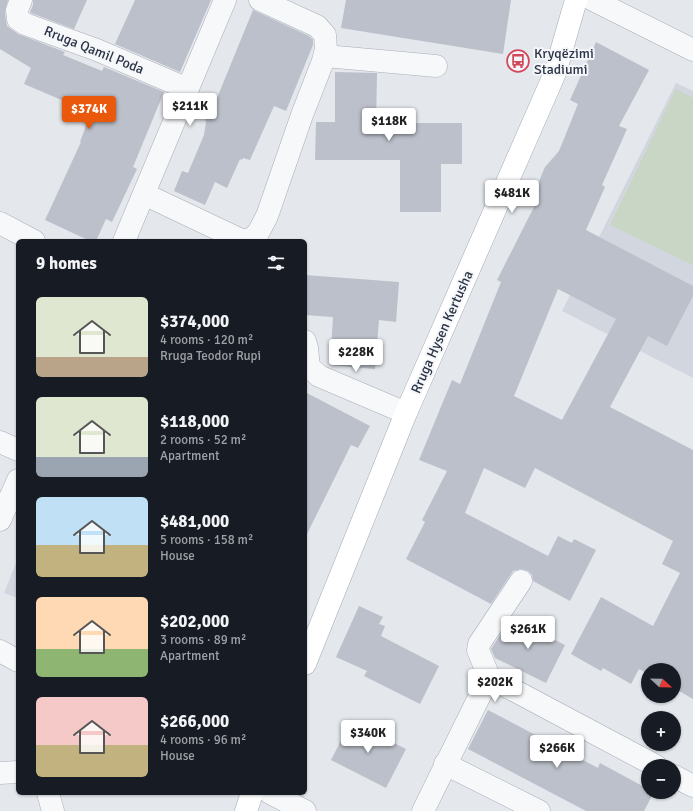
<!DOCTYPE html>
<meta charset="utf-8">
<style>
:root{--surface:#171b24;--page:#20242c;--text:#f1f3f6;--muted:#9ea1a6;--accent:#ea580c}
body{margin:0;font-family:Signika,sans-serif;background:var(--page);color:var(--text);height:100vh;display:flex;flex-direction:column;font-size:15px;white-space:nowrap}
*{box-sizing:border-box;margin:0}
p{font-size:13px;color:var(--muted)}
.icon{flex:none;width:22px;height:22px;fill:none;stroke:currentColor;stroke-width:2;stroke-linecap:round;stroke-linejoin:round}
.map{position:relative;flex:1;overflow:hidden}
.drawer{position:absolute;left:16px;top:239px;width:291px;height:556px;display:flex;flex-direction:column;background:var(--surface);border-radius:6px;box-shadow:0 1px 3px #0004}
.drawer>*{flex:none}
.needle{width:26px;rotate:112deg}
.buttons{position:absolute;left:641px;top:663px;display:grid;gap:8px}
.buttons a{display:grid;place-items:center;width:40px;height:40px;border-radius:50%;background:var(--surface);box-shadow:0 1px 3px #0004;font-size:20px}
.price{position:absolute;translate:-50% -34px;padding:0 9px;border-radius:4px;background:#fff;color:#222;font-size:13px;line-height:26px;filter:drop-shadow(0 1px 2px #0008)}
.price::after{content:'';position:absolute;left:50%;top:24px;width:12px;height:9px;margin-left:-6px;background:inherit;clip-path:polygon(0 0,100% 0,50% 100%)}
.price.selected{background:var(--accent);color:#fff}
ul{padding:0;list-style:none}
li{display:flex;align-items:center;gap:12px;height:100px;padding:0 20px}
li span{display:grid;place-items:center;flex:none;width:112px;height:80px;border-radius:6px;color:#555}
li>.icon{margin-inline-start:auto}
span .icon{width:48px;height:48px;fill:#fffc;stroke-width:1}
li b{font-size:17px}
h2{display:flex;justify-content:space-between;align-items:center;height:48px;padding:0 20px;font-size:17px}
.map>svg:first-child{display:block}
</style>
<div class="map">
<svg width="693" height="811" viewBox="0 0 693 811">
<rect width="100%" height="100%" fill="#e4e7ec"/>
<!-- built -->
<g fill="#d2d6de">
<path d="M676,83l17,8v287l-131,-67z"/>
<path d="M18,558v40l-14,-5z"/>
</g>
<!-- green -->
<path fill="#c9d6c5" d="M676,89l17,9v167l-83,-40z"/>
<!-- building -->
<g fill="#bbc0ca" fill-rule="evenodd">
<path d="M0,0h8l-3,11 1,10 1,5 11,8 47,18 -2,3 39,16 2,-4 60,25 -31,75 4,2 -25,53 -6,-3 -10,22h-6l-45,-21 36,-78h-1l7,-19 -14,-5 5,-11 -54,-23 7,-16 -31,-19z"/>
<path d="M33,0h54l-13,29 -43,-16 -1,-1 3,-7z"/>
<path d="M135,0h76l-31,72 -65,-28z"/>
<path d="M346,0h165l-8,54 -162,-26z"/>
<path d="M253,10l56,26 4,4v5l-27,66 -12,-5 -24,54 -7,-2 -1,2 -2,-1 -13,29 -12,-6 -10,23 -31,-14 8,-20 6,2 16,-38 2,-13 -1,-4 9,-21 3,1z"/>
<path d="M596,42l53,28 -30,56 8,3 -25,56 3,2 -19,43 107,56v10l-26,50 -19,-10 -38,71 83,43v249l-19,-11v-18h-26v4l-9,-5 -8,15 -28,-16 -2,3 -30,-17 30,-57 52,29 27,-53 -18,-9 11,-23 -138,-73 -10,20 -41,-20 -19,45 83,43 10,-20 14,7 2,-4 22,11 -26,51 -37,-20 -1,-6 -4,-4 -7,-2 -8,2 -22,33 -85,-45 19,-37 -3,-2 25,-49 -28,-11 33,-80 8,4 41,-102 -4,-2 39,-77v-14l6,-15 3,-7 14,-16 19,-47 -8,-4zM558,289l58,30 -54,101 -48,-24z"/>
<path d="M335,72l42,1 -1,50h86v41h-21v48h-41v-52h-85l1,-38h19z"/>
<path d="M305,275l94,7 -3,40 -17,-2 -4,49 -45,-4 3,-48 -28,-2z"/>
<path d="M305,392l65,34 -12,22 -7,-3 -46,93z"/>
<path d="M359,606l24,11 -4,7 6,2 -4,10 58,30 -19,38 -56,-28 3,-5 -31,-14z"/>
<path d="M511,618l54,27 -19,38 -51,-25 -4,-9z"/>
<path d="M488,710l110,58 2,-5 48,26v3h6l-10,19h-58l-118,-62z"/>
<path d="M351,721l55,28 -20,39 -55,-28z"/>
</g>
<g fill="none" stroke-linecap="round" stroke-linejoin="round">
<!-- minor casing -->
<g stroke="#a9aeb7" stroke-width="23">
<g id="minor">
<path d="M21,0l-4,10 1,9 7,5 72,26 91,39"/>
<path d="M593,0l100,50"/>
<path d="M325,56l111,10"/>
<path d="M144,194l97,46h9l8,-7 9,-17 35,-101 21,-54 3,-12 -1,-14 -8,-9 -57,-26"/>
<path d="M0,223l34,18"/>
<path d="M124,241l101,-241"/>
<path d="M305,341l2,7 2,19 10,9 87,37"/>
<path d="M0,442l18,8"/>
<path d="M0,520l18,-40"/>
<path d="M0,651l18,10"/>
<path d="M489,677l167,89"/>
<path d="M445,764l94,47"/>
<path d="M0,773l18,-1"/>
<path d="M674,776l19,10"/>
<path d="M48,793l5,18"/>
<path d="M270,793l35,18"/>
<path d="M423,811l66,-134 -11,-27 1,-6 42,-63"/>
</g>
</g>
<!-- major casing -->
<g stroke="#a3abb8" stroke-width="23">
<g id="major">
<path d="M305,664l101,-251 149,-340 21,-73"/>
<path d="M246,811l6,-18"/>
</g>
</g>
<!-- minor -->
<use href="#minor" stroke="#f7f8fa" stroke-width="22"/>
<!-- major -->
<use href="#major" stroke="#fff" stroke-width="22"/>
</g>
<!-- icons -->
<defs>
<g id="bus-ring" transform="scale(1.15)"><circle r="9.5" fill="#f4f6f9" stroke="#d1495b" stroke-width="1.5"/><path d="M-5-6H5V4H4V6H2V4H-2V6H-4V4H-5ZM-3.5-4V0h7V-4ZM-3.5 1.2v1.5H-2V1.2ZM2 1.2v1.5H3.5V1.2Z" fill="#d1495b"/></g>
</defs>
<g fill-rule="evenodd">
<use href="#bus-ring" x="518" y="61"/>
</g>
<g text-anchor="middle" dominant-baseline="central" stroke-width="4" stroke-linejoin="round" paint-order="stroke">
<!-- street labels -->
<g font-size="14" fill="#2b3445" stroke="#f4f6f9">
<text transform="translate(94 50) rotate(22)">Rruga Qamil Poda</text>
<text transform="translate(442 332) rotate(-66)">Rruga Hysen Kertusha</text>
</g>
<!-- poi labels -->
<g font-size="14" fill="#2b3445" stroke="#f4f6f9" text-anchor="start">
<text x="534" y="53">Kryqëzimi<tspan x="534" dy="16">Stadiumi</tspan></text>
</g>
</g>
</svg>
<div class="buttons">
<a><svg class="needle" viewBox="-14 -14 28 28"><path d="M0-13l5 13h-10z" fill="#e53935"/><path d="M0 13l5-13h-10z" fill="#9ea1a6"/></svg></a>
<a>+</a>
<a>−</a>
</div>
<b class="price" style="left:190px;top:127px">$211K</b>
<b class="price selected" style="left:89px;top:130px">$374K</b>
<b class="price" style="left:389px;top:142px">$118K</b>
<b class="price" style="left:512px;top:214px">$481K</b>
<b class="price" style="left:356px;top:373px">$228K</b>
<b class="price" style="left:528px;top:650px">$261K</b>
<b class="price" style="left:495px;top:703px">$202K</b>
<b class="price" style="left:368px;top:754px">$340K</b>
<b class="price" style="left:557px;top:769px">$266K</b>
<section class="drawer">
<h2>9 homes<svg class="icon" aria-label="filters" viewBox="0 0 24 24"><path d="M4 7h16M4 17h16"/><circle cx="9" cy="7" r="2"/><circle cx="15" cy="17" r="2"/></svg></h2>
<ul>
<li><span style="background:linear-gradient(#dfe7d0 75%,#b9a48a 0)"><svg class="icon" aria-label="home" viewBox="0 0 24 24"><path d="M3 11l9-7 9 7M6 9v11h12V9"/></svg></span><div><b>$374,000</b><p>4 rooms · 120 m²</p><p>Rruga Teodor Rupi</p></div></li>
<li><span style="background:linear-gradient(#dfe7d0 75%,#9aa5b1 0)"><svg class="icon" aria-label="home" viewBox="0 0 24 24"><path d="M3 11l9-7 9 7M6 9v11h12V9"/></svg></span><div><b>$118,000</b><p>2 rooms · 52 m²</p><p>Apartment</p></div></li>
<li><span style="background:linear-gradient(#bfe0f5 60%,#c2b280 0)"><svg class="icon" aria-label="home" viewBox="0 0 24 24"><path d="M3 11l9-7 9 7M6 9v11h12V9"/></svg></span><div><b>$481,000</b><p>5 rooms · 158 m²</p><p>House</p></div></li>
<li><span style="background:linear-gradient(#ffd9b3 65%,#8fb573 0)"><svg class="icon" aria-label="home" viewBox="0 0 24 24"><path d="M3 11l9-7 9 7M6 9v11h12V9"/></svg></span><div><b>$202,000</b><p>3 rooms · 89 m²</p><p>Apartment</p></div></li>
<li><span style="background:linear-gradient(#f6c9c9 60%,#c2b280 0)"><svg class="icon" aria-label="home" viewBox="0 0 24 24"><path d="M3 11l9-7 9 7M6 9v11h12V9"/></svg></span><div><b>$266,000</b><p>4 rooms · 96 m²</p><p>House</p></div></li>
</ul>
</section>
</div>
